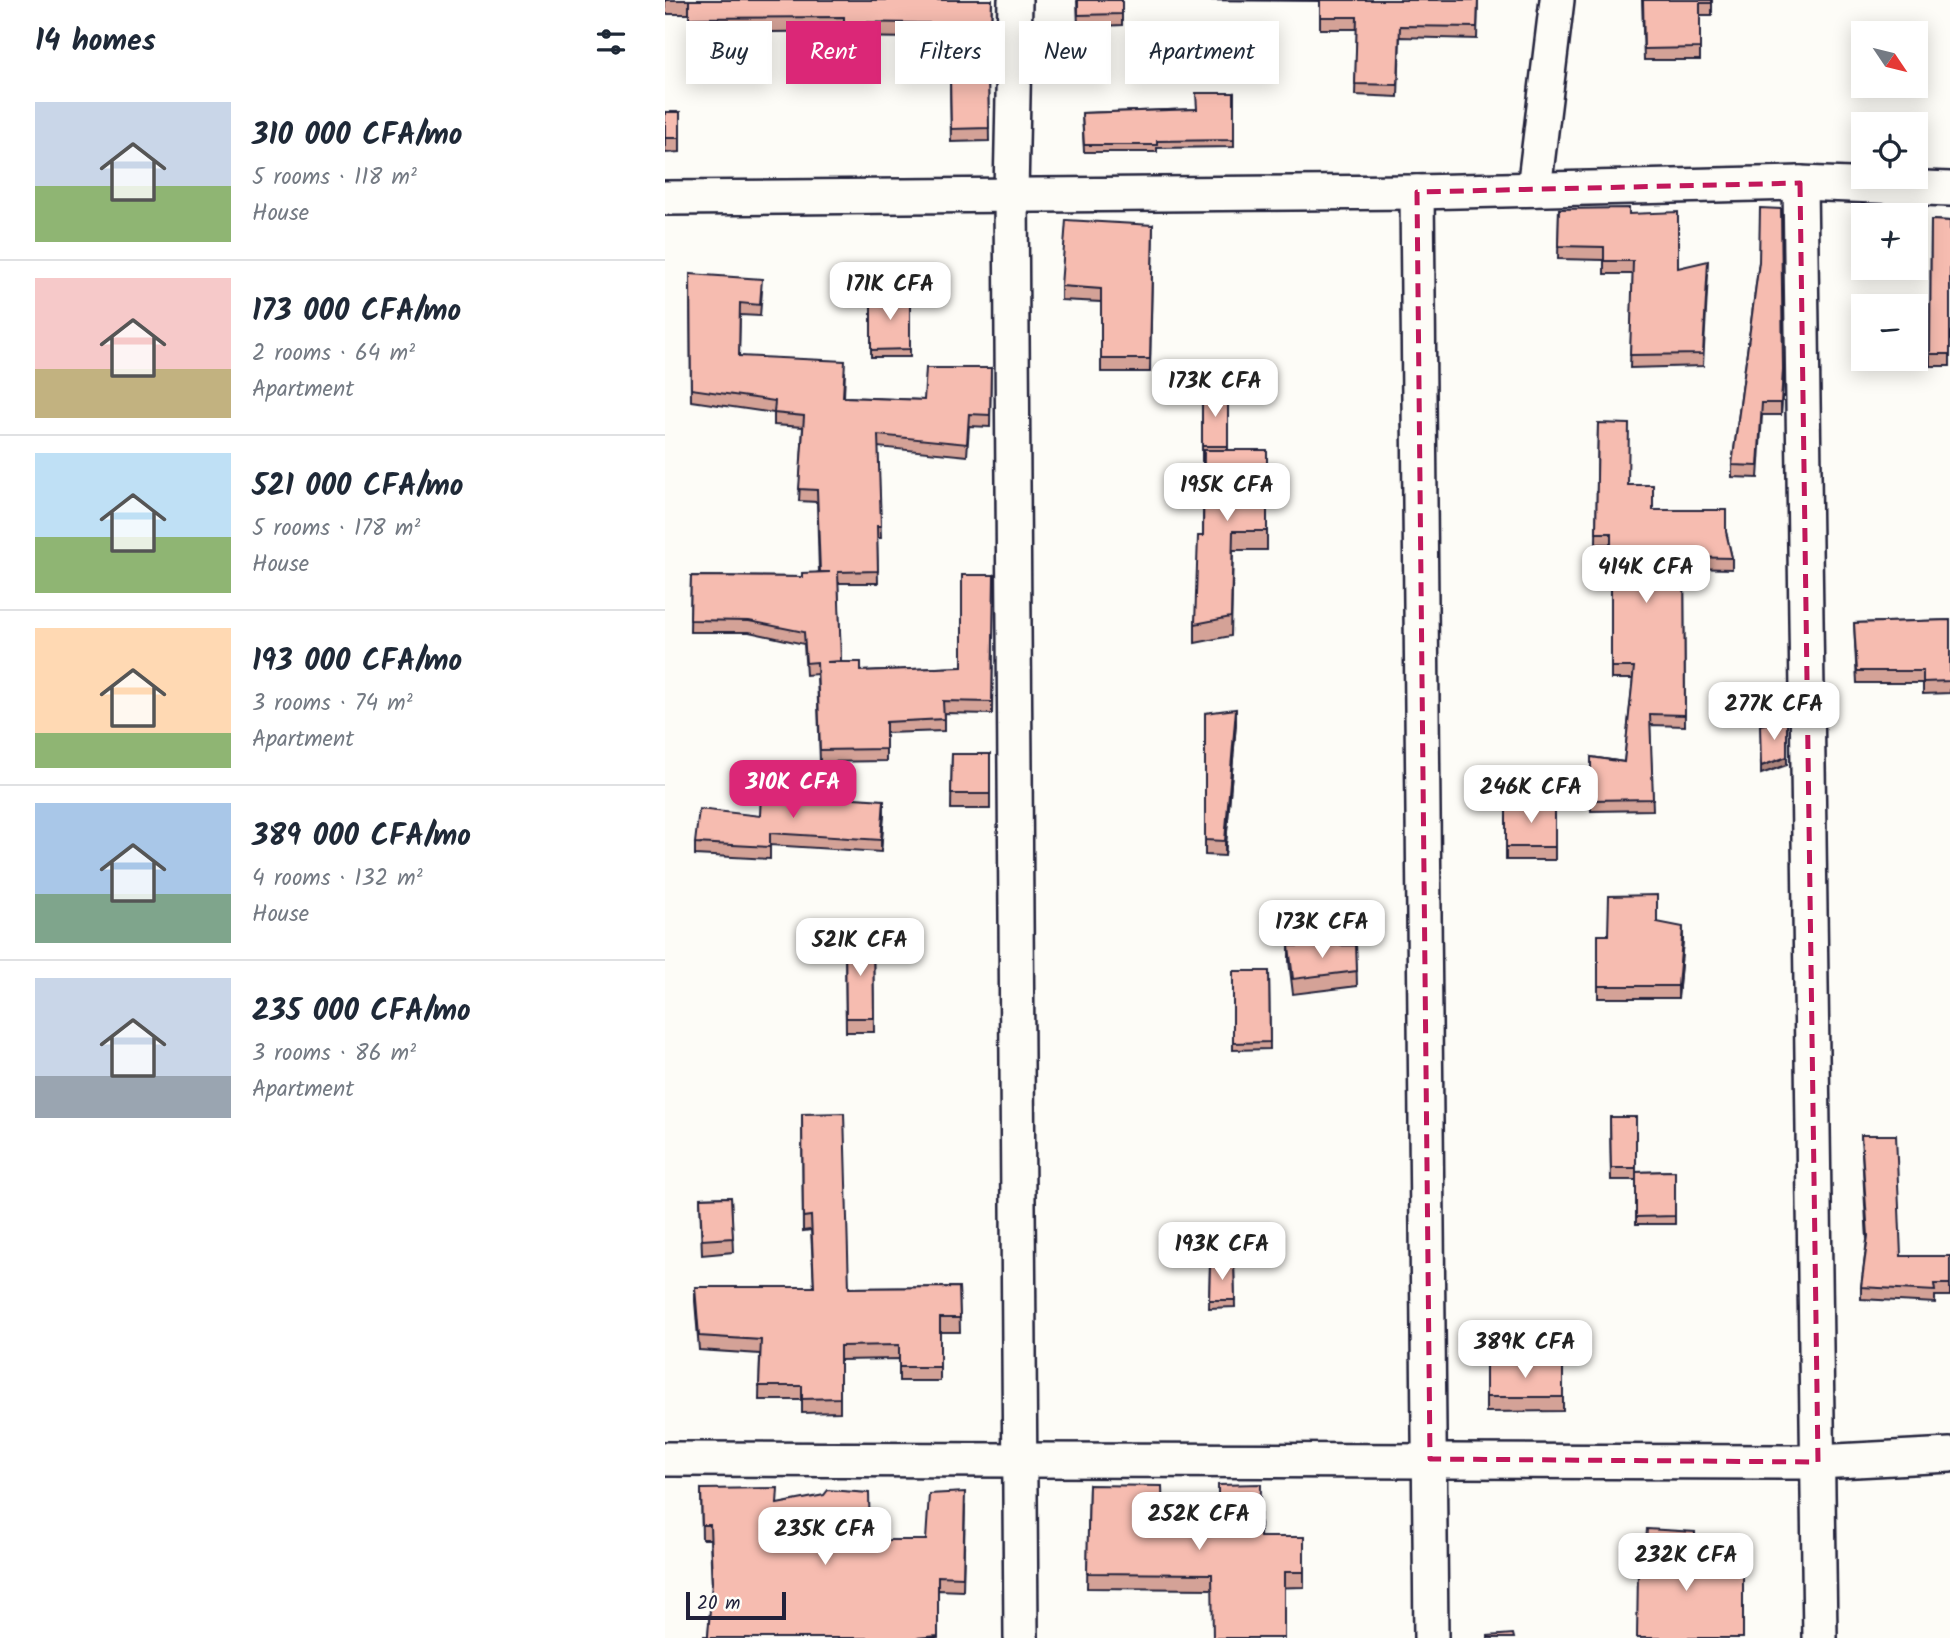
<!DOCTYPE html>
<meta charset="utf-8">
<style>
:root{--surface:#fff;--page:#f2f2f3;--text:#1f2937;--muted:#747a83;--line:#e0e1e3;--accent:#db2777}
body{margin:0;font-family:Kalam,sans-serif;background:var(--page);color:var(--text);height:100vh;display:flex;flex-direction:column;font-size:26px;white-space:nowrap}
*{box-sizing:border-box;margin:0}
p{font-size:23px;color:var(--muted)}
.icon{flex:none;width:38px;height:38px;fill:none;stroke:currentColor;stroke-width:2;stroke-linecap:round;stroke-linejoin:round}
.map{position:relative;flex:1;overflow:hidden}
.drawer{display:flex;flex-direction:column;background:var(--surface);width:665px}
.drawer>*{flex:none}
.guide{position:absolute;left:21px;top:21px;width:665px;height:63px;display:flex;gap:14px}
.needle{width:46px;rotate:125deg}
.controls{position:absolute;left:1186px;top:21px;display:grid;gap:14px}
.controls a{display:grid;place-items:center;width:77px;height:77px;border-radius:0px;background:var(--surface);box-shadow:0 4px 18px #0003;font-size:35px}
.scale{position:absolute;left:21px;bottom:18px;width:100px;box-sizing:border-box;padding-left:7px;border:4px solid #22223b;border-top:0;font-size:19px;line-height:24px;white-space:nowrap;color:#22223b;-webkit-text-stroke:5px #fdfcf7;paint-order:stroke}
.price{position:absolute;translate:-50% -60px;padding:0 16px;border-radius:14px;background:#fff;color:#222;font-size:23px;line-height:46px;filter:drop-shadow(0 2px 4px #0008)}
.price::after{content:'';position:absolute;left:50%;top:42px;width:21px;height:16px;margin-left:-10px;background:inherit;clip-path:polygon(0 0,100% 0,50% 100%)}
.price.selected{background:var(--accent);color:#fff}
ul{padding:0;list-style:none}
li{display:flex;align-items:center;gap:21px;height:175px;padding:0 35px}
li+li{border-top:2px solid var(--line)}
li span{display:grid;place-items:center;flex:none;width:196px;height:140px;border-radius:0px;color:#555}
li>.icon{margin-inline-start:auto}
span .icon{width:84px;height:84px;fill:#fffc;stroke-width:1}
li b{font-size:30px}
h2{display:flex;justify-content:space-between;align-items:center;height:84px;padding:0 35px;font-size:30px}
.tag{padding:0 24px;border-radius:0px;background:var(--surface);box-shadow:0 4px 18px #0003;font-size:24px;line-height:63px}
.tag.selected{background:var(--accent);color:#fff}
main{display:flex;flex:1;min-height:0}
.map>svg:first-child{display:block}
</style>
<main>
<section class="drawer">
<h2>14 homes<svg class="icon" aria-label="filters" viewBox="0 0 24 24"><path d="M4 7h16M4 17h16"/><circle cx="9" cy="7" r="2"/><circle cx="15" cy="17" r="2"/></svg></h2>
<ul>
<li><span style="background:linear-gradient(#c9d6e8 60%,#8fb573 0)"><svg class="icon" aria-label="home" viewBox="0 0 24 24"><path d="M3 11l9-7 9 7M6 9v11h12V9"/></svg></span><div><b>310 000 CFA/mo</b><p>5 rooms · 118 m²</p><p>House</p></div></li>
<li><span style="background:linear-gradient(#f6c9c9 65%,#c2b280 0)"><svg class="icon" aria-label="home" viewBox="0 0 24 24"><path d="M3 11l9-7 9 7M6 9v11h12V9"/></svg></span><div><b>173 000 CFA/mo</b><p>2 rooms · 64 m²</p><p>Apartment</p></div></li>
<li><span style="background:linear-gradient(#bfe0f5 60%,#8fb573 0)"><svg class="icon" aria-label="home" viewBox="0 0 24 24"><path d="M3 11l9-7 9 7M6 9v11h12V9"/></svg></span><div><b>521 000 CFA/mo</b><p>5 rooms · 178 m²</p><p>House</p></div></li>
<li><span style="background:linear-gradient(#ffd9b3 75%,#8fb573 0)"><svg class="icon" aria-label="home" viewBox="0 0 24 24"><path d="M3 11l9-7 9 7M6 9v11h12V9"/></svg></span><div><b>193 000 CFA/mo</b><p>3 rooms · 74 m²</p><p>Apartment</p></div></li>
<li><span style="background:linear-gradient(#a9c7e8 65%,#7fa58c 0)"><svg class="icon" aria-label="home" viewBox="0 0 24 24"><path d="M3 11l9-7 9 7M6 9v11h12V9"/></svg></span><div><b>389 000 CFA/mo</b><p>4 rooms · 132 m²</p><p>House</p></div></li>
<li><span style="background:linear-gradient(#c9d6e8 70%,#9aa5b1 0)"><svg class="icon" aria-label="home" viewBox="0 0 24 24"><path d="M3 11l9-7 9 7M6 9v11h12V9"/></svg></span><div><b>235 000 CFA/mo</b><p>3 rooms · 86 m²</p><p>Apartment</p></div></li>
</ul>
</section>
<div class="map">
<svg width="1285" height="1638" viewBox="0 0 1285 1638">
<rect width="100%" height="100%" fill="#fdfcf7"/>
<filter id="ink" filterUnits="userSpaceOnUse"><feTurbulence type="fractalNoise" baseFrequency=".0143" numOctaves="2"/><feDisplacementMap in="SourceGraphic" scale="14" xChannelSelector="R" yChannelSelector="G"/><feConvolveMatrix kernelMatrix="1 2 1 2 8 2 1 2 1" color-interpolation-filters="sRGB"/></filter>
<g filter="url(#ink)">
<g fill="none" stroke-linecap="round" stroke-linejoin="round">
<!-- street casing -->
<g stroke="#22223b" stroke-width="38">
<g id="street">
<path d="M350,0l-4,193 10,1445"/>
<path d="M1135,183l20,1455"/>
<path d="M869,189l23,-189"/>
<path d="M752,192l14,1446"/>
<path d="M0,198l752,-6 383,-9 150,6"/>
<path d="M0,1459l1153,3 132,-7"/>
</g>
</g>
<!-- street -->
<use href="#street" stroke="#fdfcf7" stroke-width="33"/>
</g>
<!-- wall -->
<g fill="#d4a297" stroke="#22223b" stroke-width="2">
<path d="M0,0h327l-1,39 -147,-2v-6l-155,2v-19h-24z"/>
<path d="M412,0h45v25l-44,2z"/>
<path d="M511,0h302l-1,39 -77,-2 -2,60 -43,-2 2,-66h-37v-28z"/>
<path d="M977,0h70v15h-12v45h-56z"/>
<path d="M285,77h38l1,64 -38,1z"/>
<path d="M569,93v54l-77,1v4h-73l-2,-39 114,-4z"/>
<path d="M0,112h15v40l-15,1z"/>
<path d="M894,209l70,5 49,54 30,6 -5,92 -73,2 3,-94h-29v-14l-46,-1z"/>
<path d="M1266,220l19,1v145h-20z"/>
<path d="M488,225l-3,147h-49v-70l-40,-2v-14z"/>
<path d="M1094,262l24,119 -2,34h-19l-4,63 -26,-1v-12z"/>
<path d="M25,274l72,17 -2,25 -20,-1 -1,41 106,16 -1,25 80,3 67,-32 -1,59 -21,-1 -2,30 -89,-9 3,91h-4l1,45h-40l3,79 20,9 101,-4 32,-92 -2,139 -48,-1v18l-58,2v28l-66,1 -3,-88 -11,1 -2,-31 -55,-12h-59l1,-56 111,1 17,-5 -2,-70 -18,-1 4,-74 -29,-2v-12l-83,-12z"/>
<rect x="206" y="294" width="39" height="63"/>
<path d="M537,392h26v58h39v100h-34l-2,86 -36,7v-19l8,-88v-75h-1z"/>
<path d="M933,423l30,62 25,25 73,22 6,26v11l-48,-1 1,158 -35,-1 3,85 -62,1v-54l33,5 9,-83h-22v-135h-15z"/>
<path d="M1285,620v73l-27,1v-11h-66l-3,-60z"/>
<path d="M540,713l31,10 -11,133 -20,-1z"/>
<path d="M287,754h38v55h-39z"/>
<rect x="841" y="803" width="49" height="57"/>
<path d="M219,813l-3,39 -111,-7v14l-75,-4v-12l65,-27z"/>
<path d="M992,922l26,17 -5,59h-80v-63h10z"/>
<path d="M208,937l1,95h-28l-1,-94z"/>
<path d="M691,945l1,41 -64,8 -4,-33v-15z"/>
<path d="M568,971h36l1,78 -37,1z"/>
<path d="M137,1114l47,174 110,-1 1,45h-20v49h-41v-22l-59,1v52l-38,1v-13h-43l1,-46 -61,-4 -4,-49v-14h119l-3,-57 -8,1z"/>
<path d="M945,1117h26v55l39,-1v53h-39v-44h-25z"/>
<path d="M1196,1135l40,121h49v40h-15v7l-74,-4v-12l6,-47z"/>
<path d="M66,1197l2,55 -31,3 -2,-57z"/>
<path d="M569,1264l1,43 -26,1 1,-43z"/>
<path d="M898,1362v49l-77,1v-49z"/>
<path d="M424,1485l74,34 97,18h44v50l-92,2 -125,-1z"/>
<path d="M36,1489l77,15 92,36h56l39,-33 -2,84 -25,-1v48h-234l4,-2 4,-49 -2,-48h-8z"/>
</g>
<!-- shaded-wall -->
<g fill="#ac847b" stroke="#22223b" stroke-width="2">
<path d="M1118,369v12l-2,34v-12z"/>
<path d="M571,709v14l-11,133v-15z"/>
<path d="M1122,757v8l-26,9v-8z"/>
<path d="M219,800v13l-3,39v-12z"/>
<path d="M1018,927v12l-5,59v-12z"/>
<path d="M1030,1532v14l-3,40v-14z"/>
</g>
<!-- building -->
<g fill="#f6bcb0" stroke="#22223b" stroke-width="2">
<path d="M24,0h303l-1,24 -147,-2v-5l-155,1z"/>
<path d="M413,0h44v14l-44,1z"/>
<path d="M655,0h158l-1,27 -77,-1 -2,59 -43,-1 2,-67h-37z"/>
<path d="M978,0h69v3h-12v45l-56,1z"/>
<path d="M285,77h38l1,51 -38,1z"/>
<path d="M531,93h38v47l-77,1v4h-73l-2,-32 115,-4z"/>
<rect x="0" y="112" width="15" height="26"/>
<path d="M964,208v6l49,-2v56l30,-7 -5,93 -73,1 3,-94h-29v-14l-46,-1 1,-37z"/>
<path d="M1095,208l21,1 2,160 -2,34h-19l-4,63 -26,-1 27,-203z"/>
<path d="M401,220l87,5 -3,134h-49v-70l-40,-3z"/>
<path d="M1266,220l19,1v133h-20z"/>
<path d="M25,274l72,5 -2,26 -20,-2 -1,53 106,5 -2,36 81,3 2,-32h65l-1,47 -21,-1 -2,30 -89,-9 3,91h-4l1,45 -40,1 3,89 -14,1h34v9l101,-4v-92h32l-2,127 -49,-1 1,18 -58,3v27l-66,1 -3,-88 -11,1 -2,-31 -55,-11 -59,-1 1,-44 111,1v-4l28,-1h-10l-3,-82 -18,-1 5,-73 -30,-3 1,-12 -84,-12z"/>
<path d="M206,294h39v55l-39,1z"/>
<rect x="537" y="392" width="26" height="54"/>
<path d="M933,423l31,1 -1,61h25v25h73v22l6,26 -48,-1 1,158 -35,-1 3,85 -62,1v-43l33,5 10,-95h-23v-134h-15z"/>
<path d="M539,450h63v81h-34l-2,86 -36,7 3,-88h5z"/>
<path d="M1285,620v61l-27,1v-11h-66l-3,-48z"/>
<path d="M571,709l-11,132 -20,-1v-127z"/>
<path d="M1122,720v37l-26,9 -1,-41z"/>
<path d="M287,754h38v40h-39z"/>
<path d="M96,792l123,8 -3,40 -111,-7v14l-75,-4 4,-34 61,7z"/>
<rect x="841" y="803" width="49" height="44"/>
<path d="M992,895v27l26,5 -5,59h-80v-51h10l1,-39z"/>
<path d="M208,937l1,81h-28l-1,-80z"/>
<path d="M691,945l1,26 -64,8 -4,-33z"/>
<path d="M568,971h36l1,71 -37,1z"/>
<path d="M179,1113l5,175 110,-1 1,31h-20v49h-41v-22l-59,1v52l-38,1v-13h-43l2,-46 -62,-4 -4,-49h119l-3,-71 -8,1 -1,-103z"/>
<path d="M945,1117h26v51h-25z"/>
<path d="M1196,1135h35l5,121h49v28h-16l1,7 -74,-4 7,-51z"/>
<path d="M1010,1171v45l-39,1v-45z"/>
<path d="M66,1197l2,41 -31,2 -2,-42z"/>
<path d="M569,1264l1,36h-26l1,-35z"/>
<path d="M898,1362v35h-77v-34z"/>
<path d="M596,1484l-1,53h44v35h-20v66h-71l-1,-64 -125,-1 2,-88 73,1 1,33 55,-1v-33z"/>
<path d="M113,1488l-1,16 47,-9 4,-5 41,3 1,47h56l3,-46 36,-2 -2,85 -25,-1v60l-22,2h-212v-2h4l4,-54 -2,-57h-8l-1,-36z"/>
<path d="M982,1529l48,3 -3,40h51v66h-106l1,-67h6z"/>
<path d="M848,1634l1,4h-26v-2z"/>
</g>
</g>
<!-- marked area -->
<path fill="none" stroke="#c2185b" stroke-width="5" stroke-dasharray="14 9" stroke-linejoin="round" d="M1135,183l18,1279 -388,-3 -13,-1267z"/>
</svg>
<div class="controls">
<a><svg class="needle" viewBox="-14 -14 28 28"><path d="M0-13l5 13h-10z" fill="#e53935"/><path d="M0 13l5-13h-10z" fill="#747a83"/></svg></a>
<a><svg class="icon" aria-label="locate" viewBox="0 0 24 24"><circle cx="12" cy="12" r="6"/><path d="M12 2v4M12 18v4M2 12h4M18 12h4"/></svg></a>
<a>+</a>
<a>−</a>
</div>
<div class="scale">20 m</div>
<b class="price" style="left:225px;top:322px">171K CFA</b>
<b class="price" style="left:550px;top:419px">173K CFA</b>
<b class="price" style="left:562px;top:523px">195K CFA</b>
<b class="price" style="left:981px;top:605px">414K CFA</b>
<b class="price" style="left:1109px;top:742px">277K CFA</b>
<b class="price selected" style="left:128px;top:820px">310K CFA</b>
<b class="price" style="left:866px;top:825px">246K CFA</b>
<b class="price" style="left:657px;top:960px">173K CFA</b>
<b class="price" style="left:195px;top:978px">521K CFA</b>
<b class="price" style="left:557px;top:1282px">193K CFA</b>
<b class="price" style="left:860px;top:1380px">389K CFA</b>
<b class="price" style="left:534px;top:1552px">252K CFA</b>
<b class="price" style="left:160px;top:1567px">235K CFA</b>
<b class="price" style="left:1021px;top:1593px">232K CFA</b>
<div class="guide">
<a class="tag">Buy</a>
<a class="tag selected">Rent</a>
<a class="tag">Filters</a>
<a class="tag">New</a>
<a class="tag">Apartment</a>
</div>
</div>
</main>
